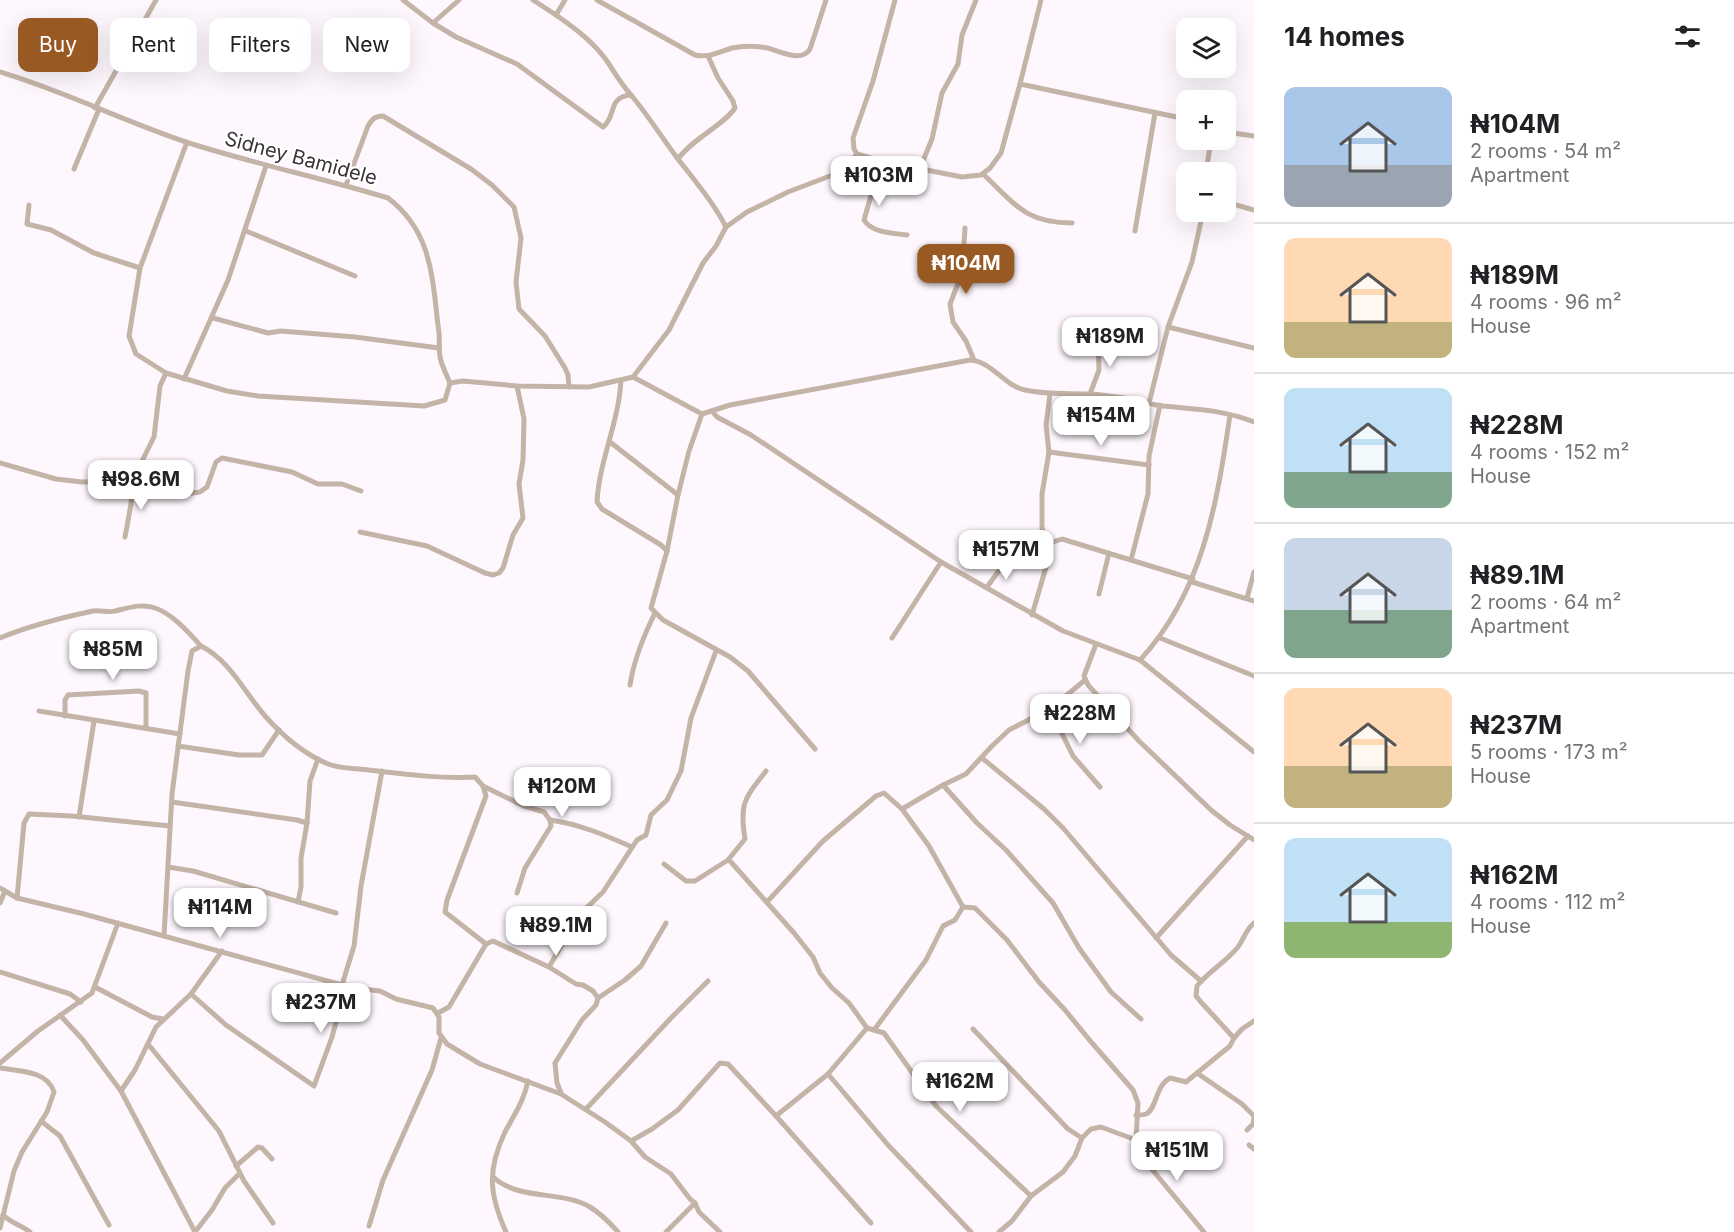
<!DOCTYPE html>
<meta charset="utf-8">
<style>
:root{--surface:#fff;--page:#f2f2f2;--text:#202124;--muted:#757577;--line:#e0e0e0;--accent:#995922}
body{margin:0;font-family:Inter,sans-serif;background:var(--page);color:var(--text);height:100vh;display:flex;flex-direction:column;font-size:22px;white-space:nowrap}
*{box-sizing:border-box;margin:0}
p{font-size:20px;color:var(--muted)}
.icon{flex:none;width:33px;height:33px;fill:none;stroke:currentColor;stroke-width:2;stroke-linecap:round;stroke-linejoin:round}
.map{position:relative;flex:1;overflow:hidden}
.panel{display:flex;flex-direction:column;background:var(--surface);width:480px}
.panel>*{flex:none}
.top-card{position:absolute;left:18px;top:18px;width:570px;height:54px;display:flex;gap:12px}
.fabs{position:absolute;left:1176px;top:18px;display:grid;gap:12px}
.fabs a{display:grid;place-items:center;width:60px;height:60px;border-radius:12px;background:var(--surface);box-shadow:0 6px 24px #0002;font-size:30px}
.price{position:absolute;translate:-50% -51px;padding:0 14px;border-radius:12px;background:#fff;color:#222;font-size:20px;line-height:39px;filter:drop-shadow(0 2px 3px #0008)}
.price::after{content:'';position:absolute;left:50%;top:36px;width:18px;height:14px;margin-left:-9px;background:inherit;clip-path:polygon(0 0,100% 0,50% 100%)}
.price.active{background:var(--accent);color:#fff}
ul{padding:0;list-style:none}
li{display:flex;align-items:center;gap:18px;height:150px;padding:0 30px}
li+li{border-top:2px solid var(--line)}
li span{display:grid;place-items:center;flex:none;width:168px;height:120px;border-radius:12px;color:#555}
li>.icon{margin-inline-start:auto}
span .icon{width:72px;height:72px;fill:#fffc;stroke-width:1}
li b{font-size:26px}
h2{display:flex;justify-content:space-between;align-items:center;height:72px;padding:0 30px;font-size:26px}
.tag{padding:0 21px;border-radius:12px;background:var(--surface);box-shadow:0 6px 24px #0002;font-size:21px;line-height:54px}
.tag.active{background:var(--accent);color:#fff}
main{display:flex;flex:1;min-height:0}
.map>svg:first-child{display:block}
</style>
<main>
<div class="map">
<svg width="1254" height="1232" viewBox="0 0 1254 1232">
<rect width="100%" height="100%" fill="#fef8fe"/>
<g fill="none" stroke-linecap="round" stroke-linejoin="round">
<!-- minor -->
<g stroke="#c4b4a7" stroke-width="5">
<path d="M533,0l23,15"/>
<path d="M565,0l-9,15c20,14 39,28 53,49 7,11 13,21 22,31"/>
<path d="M597,0l98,55c14,3 24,-3 37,-7 10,-2 20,-2 29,-1 15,1 39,18 49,2l16,-49"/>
<path d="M895,0l-22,81 -20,57 1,11 3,5 24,7 81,16 19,-2 9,-7 11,-15 19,-69"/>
<path d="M1041,0l-21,84 166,35"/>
<path d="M433,23l26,-23"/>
<path d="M0,72c64,19 125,50 189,71 66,21 133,35 199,55 46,35 44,83 51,135 1,9 -1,19 2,28 2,7 6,15 9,22l13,-2 54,5 72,1 44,-10 36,-47 34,-67 13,-17 10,-19c-13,-25 -31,-46 -48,-68 -16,-21 -30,-44 -47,-64 -24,2 -14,21 -28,32l-86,-63 -61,-27 -23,-14 -30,-23"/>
<path d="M95,108l61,-108"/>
<path d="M1226,132l28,4"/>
<path d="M187,142l-47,126 -11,68 7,18 30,19 61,18 31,5 166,10 21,-6 5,-17"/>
<path d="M678,159c15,-21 45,-33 57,-51l-2,-7 -15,-23 -10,-22"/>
<path d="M881,161l-17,59c8,13 29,13 43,15"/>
<path d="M920,168l12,-29 10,-46 16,-29 4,-29 14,-35"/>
<path d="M74,169l25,-60"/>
<path d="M1206,172l5,-32"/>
<path d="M983,174c32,30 42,49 89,49"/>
<path d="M346,185l22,-59c4,-7 7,-10 15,-10l88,53 21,16 22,22 7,31 -5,44 3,27 26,27 20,32 3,7 1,12"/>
<path d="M1226,202l28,8"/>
<path d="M29,205l-2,19 24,6 43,23 46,15"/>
<path d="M726,227l21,-15 41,-20 55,-21 14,-17"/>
<path d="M965,228l-3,45 -12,31 3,18 13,19 8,19"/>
<path d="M246,231l109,45"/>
<path d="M1135,231l20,-118"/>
<path d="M213,318l55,15 13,-2 74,6 84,11"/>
<path d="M1168,327l86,21"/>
<path d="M633,377l69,37"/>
<path d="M184,379l44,-99 38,-114"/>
<path d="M621,380c-2,42 -22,81 -24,122l5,7 59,36 6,6"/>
<path d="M1090,394l9,-24 -1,-33"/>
<path d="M1149,403l19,-76 24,-65 11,-50"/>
<path d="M712,411l5,6 34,18 190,127 122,69 77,29c63,-68 77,-157 90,-245"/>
<path d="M610,442l68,53"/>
<path d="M1049,452l100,13"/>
<path d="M0,463l56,16 26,3 50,-1 22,-44 6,-51 6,-13"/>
<path d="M360,532l67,14 58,27 8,2 6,-2 4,-5 10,-33 10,-17 -4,-34 4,-24 1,-41 -7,-33"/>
<path d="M125,537l6,-33 1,-23 36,15 32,-4 7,-5 9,-25 6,-4 70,14 26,12h24l19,7"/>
<path d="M1050,543l12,-4 131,40"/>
<path d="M1131,560l17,-66 1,-38 11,-51"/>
<path d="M1192,582l62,19"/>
<path d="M987,587l19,-26"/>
<path d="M1099,594l10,-41"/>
<path d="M1247,598l7,-26"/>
<path d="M1032,615l19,-65v-6l-7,-9 -2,-7v-34l7,-42 -3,-27 4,-31"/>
<path d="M0,638c31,-13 60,-20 93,-27 8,-1 17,2 22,0 13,-3 27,-8 40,-3 18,6 34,25 46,38"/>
<path d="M892,638l49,-76"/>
<path d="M1160,638l94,38"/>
<path d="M1096,644l-12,32 4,9 51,56 72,69 19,15 24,15"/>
<path d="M1140,660l114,92"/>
<path d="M630,685c4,-26 13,-48 25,-72"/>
<path d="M1050,709l23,47 27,31"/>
<path d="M39,711l141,23"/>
<path d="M65,716v-16l3,-5 71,-4 7,2v35"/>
<path d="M178,746l61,9h23l17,-25"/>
<path d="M815,749l-67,-78 -18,-14 -67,-37 -12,-12 16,-57 11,-56 11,-44 13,-37 28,-9 240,-45c23,2 33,25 55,30 22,5 43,3 65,4 13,1 28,3 41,5 11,2 21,6 32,7 31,3 61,4 91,16"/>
<path d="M982,758l62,51 19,19 108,127 30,26"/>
<path d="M943,785l34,38 29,27 47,53 26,45 32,44 30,27"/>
<path d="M483,786l41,20 20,6 6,8 1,6 -26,42 -8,25"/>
<path d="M172,802l125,18 10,3 3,-42 8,-22"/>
<path d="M902,809l41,-24 23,-11 26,-28 17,-16 41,-21 35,-29"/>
<path d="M79,817l15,-96"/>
<path d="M550,820c29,4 55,15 82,27"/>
<path d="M728,860l17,-21c-6,-36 0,-41 21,-68"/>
<path d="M664,864l22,17h9l33,-21 3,2 63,71 19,24 7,16 12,15 17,15 18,25 17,5 52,73 95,90"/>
<path d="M168,867l25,4 143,42"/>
<path d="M0,888l17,10 67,16 269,74 27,3 16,8 37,9 6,9v16l8,11 33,20 81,30 44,28 26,19 14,16 26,17 19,25 5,4 4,9 21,20"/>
<path d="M17,898l7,-75 5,-9 43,2 98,10"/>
<path d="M298,902l3,-15v-29l6,-35"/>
<path d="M767,902l56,-61 53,-45 8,-3 18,16 27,37 34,61 12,1 32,32 32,42 26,28 27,33 41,47 5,13 -2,37 4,15 64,77"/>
<path d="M0,903l5,-12"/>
<path d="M164,936l8,-142 16,-123 4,-20 9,-5c30,15 44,48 65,71 17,19 38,37 62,47 12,5 27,4 41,6 34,4 71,9 106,7l8,9 3,10 -39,104 -2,12 41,32"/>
<path d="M1156,938l92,-102"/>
<path d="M549,967l30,-52 24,-23 34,-52 9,-5 5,-20 16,-15 14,-29 10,-53 25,-67"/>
<path d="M0,972l70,22 11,8"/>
<path d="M95,987l57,30 11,2"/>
<path d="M191,994l35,31 88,61 18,-49 6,-22 4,-30 12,-39 7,-60 21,-115"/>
<path d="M598,998l27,-18 16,-14 25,-43"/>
<path d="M438,1013l11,-6 37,-63 7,-3 56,26 27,17 7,1 10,6 5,7 -2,7 -14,15 -27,43 2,20 4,10"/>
<path d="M60,1015l23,25 38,51 74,141"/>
<path d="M867,1028l-39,46 -52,42 95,107"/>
<path d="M973,1029l95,100 14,9"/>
<path d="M874,1030l52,-70 17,-34 12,-6 8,-13"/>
<path d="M1234,1038l8,-9 12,-8"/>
<path d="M148,1044l71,87 25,50 29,42"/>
<path d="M0,1063l38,-32 54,-38 26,-70"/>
<path d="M0,1068c19,3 48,3 54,24l-7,20 -25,40 -8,19 -14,57"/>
<path d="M1197,1073l45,31 12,12"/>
<path d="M828,1074l60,71 83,87"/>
<path d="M121,1091l14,-21 21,-43 35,-33 31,-43"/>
<path d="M586,1109l85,-91 37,-37"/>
<path d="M1136,1115c4,0 7,0 10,-1 11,-5 9,-28 24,-36l16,4 44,-36 4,-8 -34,-37 -4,-5 1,-10c11,-14 29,-24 41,-39 6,-8 8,-18 16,-24"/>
<path d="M41,1121l19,15 49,89"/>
<path d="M1247,1130l6,-6 1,-6"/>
<path d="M631,1141l21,-12 26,-19 42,-47 8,1 48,52"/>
<path d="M1249,1145l5,4"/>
<path d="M236,1166l22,-19 4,1 10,11"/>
<path d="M493,1177c26,24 68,13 97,30 10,6 20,16 28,25"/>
<path d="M3,1215c8,8 18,10 27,17"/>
<path d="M369,1226l14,-46 49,-110 9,-32"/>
<path d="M195,1232l17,-22 13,-22 15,-15"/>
<path d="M506,1232c-17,-38 -19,-62 -1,-100 9,-17 19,-31 23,-51"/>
<path d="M666,1232l29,-29"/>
<path d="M999,1232l13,-11 19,-25 32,-24 12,-16 7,-18 9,-9 10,-2 35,13"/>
</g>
</g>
<g text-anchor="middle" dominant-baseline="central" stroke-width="4.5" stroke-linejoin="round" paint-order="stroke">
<!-- street labels -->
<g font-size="20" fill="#393339" stroke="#fff">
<text transform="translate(301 158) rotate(15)">Sidney Bamidele</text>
</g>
</g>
</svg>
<div class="fabs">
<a><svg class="icon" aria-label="layers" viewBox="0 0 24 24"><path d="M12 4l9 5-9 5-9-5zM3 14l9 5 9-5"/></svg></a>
<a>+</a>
<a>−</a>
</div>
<b class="price" style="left:879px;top:207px">₦103M</b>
<b class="price active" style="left:966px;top:295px">₦104M</b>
<b class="price" style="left:1110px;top:368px">₦189M</b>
<b class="price" style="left:1101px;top:447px">₦154M</b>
<b class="price" style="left:141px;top:511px">₦98.6M</b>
<b class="price" style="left:1006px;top:581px">₦157M</b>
<b class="price" style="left:113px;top:681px">₦85M</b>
<b class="price" style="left:1080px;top:745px">₦228M</b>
<b class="price" style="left:562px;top:818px">₦120M</b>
<b class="price" style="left:220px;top:939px">₦114M</b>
<b class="price" style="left:556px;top:957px">₦89.1M</b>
<b class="price" style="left:321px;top:1034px">₦237M</b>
<b class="price" style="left:960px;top:1113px">₦162M</b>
<b class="price" style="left:1177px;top:1182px">₦151M</b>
<div class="top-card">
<a class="tag active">Buy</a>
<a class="tag">Rent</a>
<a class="tag">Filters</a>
<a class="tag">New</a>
</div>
</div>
<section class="panel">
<h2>14 homes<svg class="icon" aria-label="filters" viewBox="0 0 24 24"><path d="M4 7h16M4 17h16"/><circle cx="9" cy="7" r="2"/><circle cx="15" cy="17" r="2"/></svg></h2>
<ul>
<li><span style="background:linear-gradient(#a9c7e8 65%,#9aa5b1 0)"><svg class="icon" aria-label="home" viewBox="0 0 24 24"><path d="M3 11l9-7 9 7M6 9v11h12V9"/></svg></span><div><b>₦104M</b><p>2 rooms · 54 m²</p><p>Apartment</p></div></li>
<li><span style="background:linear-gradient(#ffd9b3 70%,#c2b280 0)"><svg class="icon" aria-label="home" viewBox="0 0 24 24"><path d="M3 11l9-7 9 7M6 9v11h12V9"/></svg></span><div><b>₦189M</b><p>4 rooms · 96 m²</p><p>House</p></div></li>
<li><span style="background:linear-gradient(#bfe0f5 70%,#7fa58c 0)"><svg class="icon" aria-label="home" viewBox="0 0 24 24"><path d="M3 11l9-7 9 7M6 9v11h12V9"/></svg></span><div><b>₦228M</b><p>4 rooms · 152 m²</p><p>House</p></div></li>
<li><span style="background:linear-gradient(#c9d6e8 60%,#7fa58c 0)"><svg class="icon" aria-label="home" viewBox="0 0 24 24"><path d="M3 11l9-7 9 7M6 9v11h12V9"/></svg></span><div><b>₦89.1M</b><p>2 rooms · 64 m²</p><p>Apartment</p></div></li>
<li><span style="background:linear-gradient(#ffd9b3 65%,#c2b280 0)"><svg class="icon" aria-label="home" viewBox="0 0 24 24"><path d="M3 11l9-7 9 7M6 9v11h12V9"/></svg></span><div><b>₦237M</b><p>5 rooms · 173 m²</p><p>House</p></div></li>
<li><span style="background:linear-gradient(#bfe0f5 70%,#8fb573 0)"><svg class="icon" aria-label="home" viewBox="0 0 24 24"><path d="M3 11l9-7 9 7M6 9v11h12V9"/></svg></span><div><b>₦162M</b><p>4 rooms · 112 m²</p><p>House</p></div></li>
</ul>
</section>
</main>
